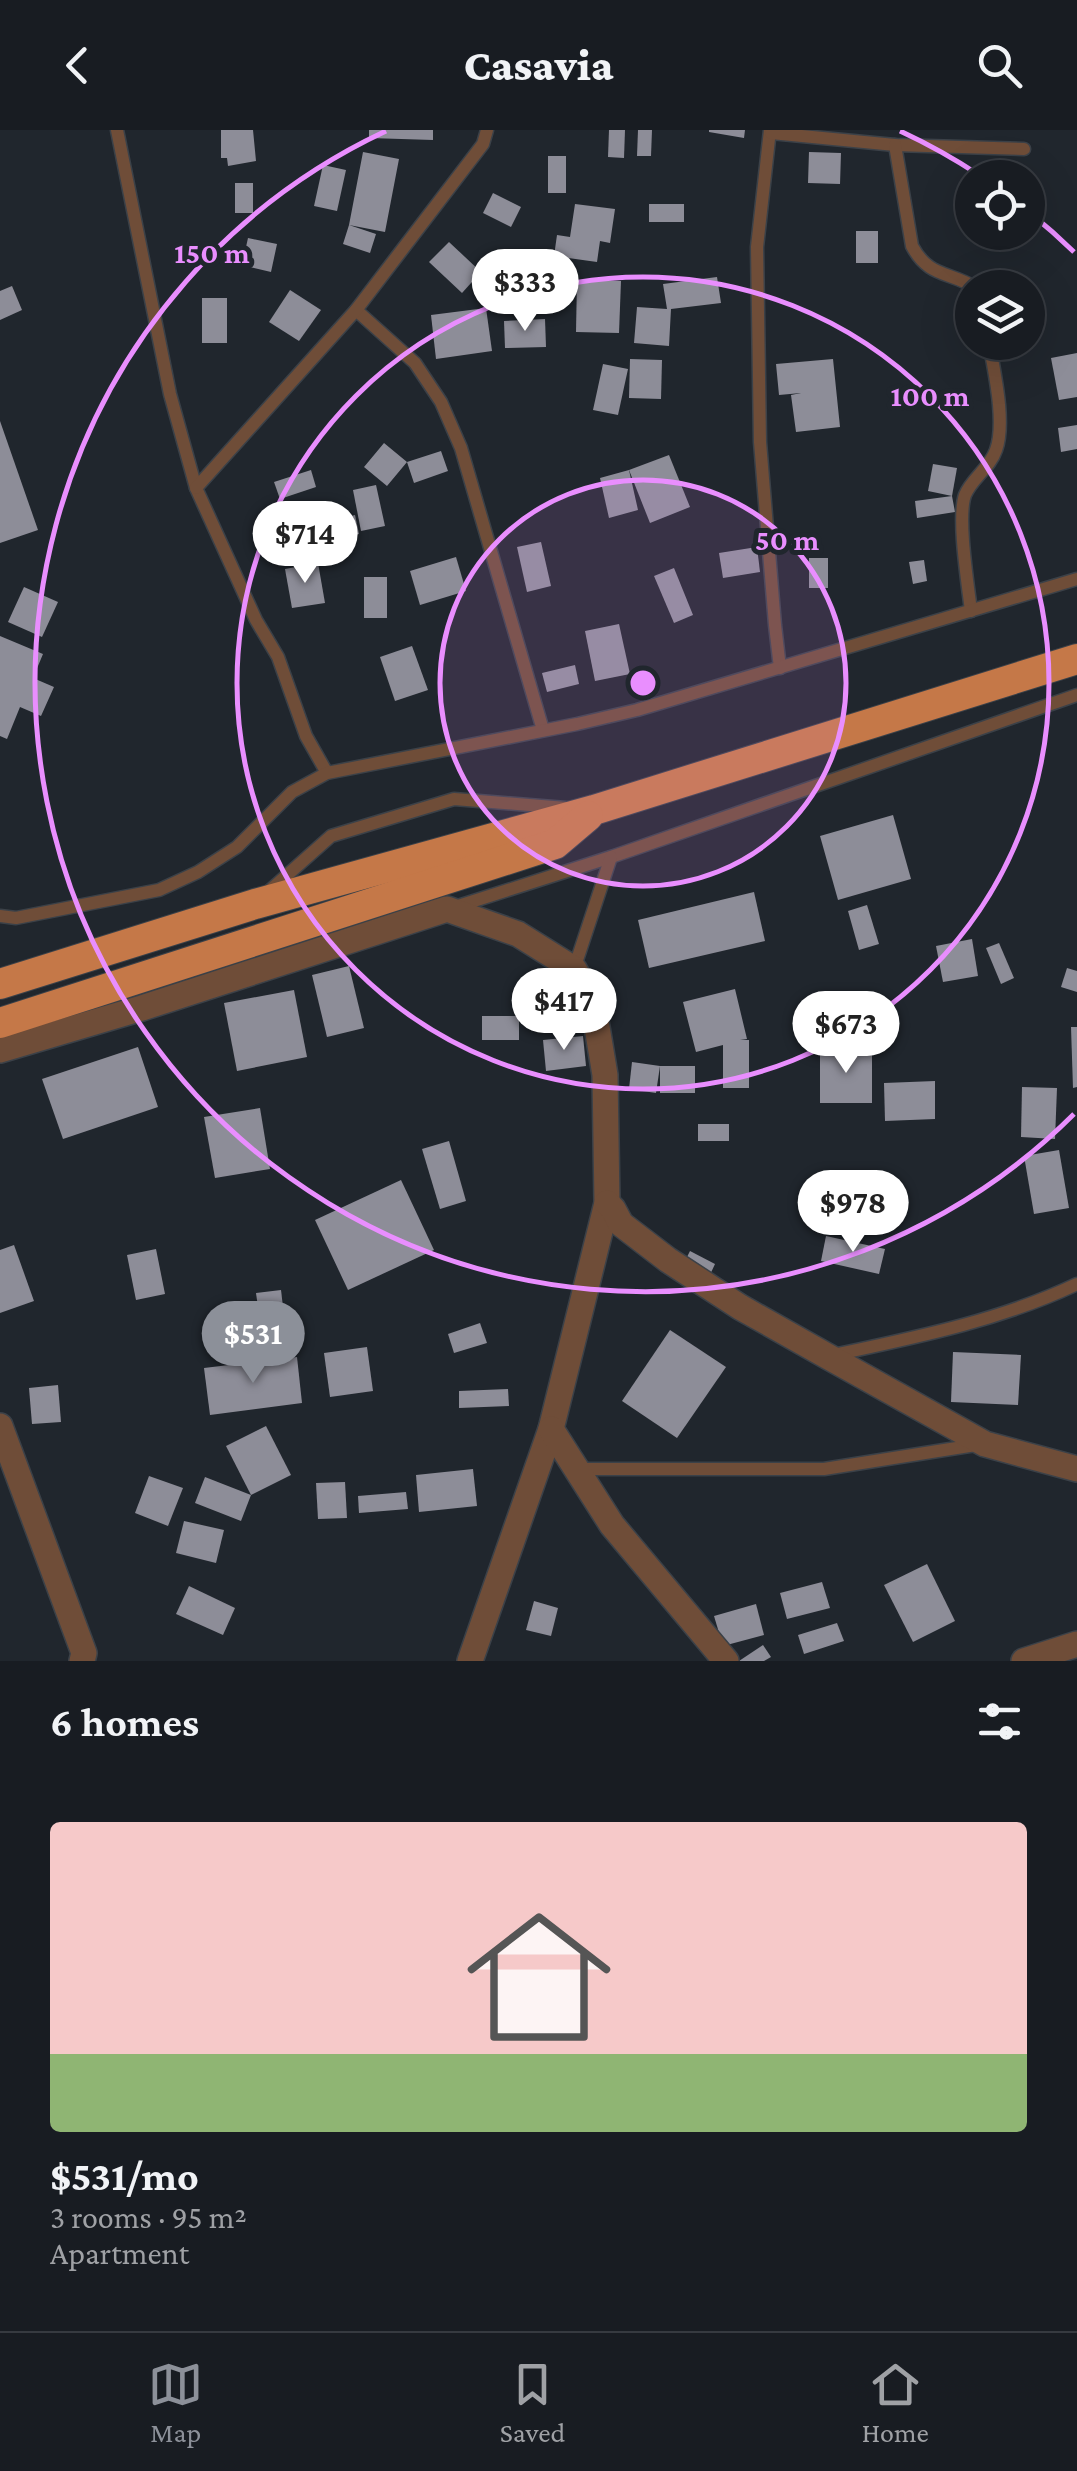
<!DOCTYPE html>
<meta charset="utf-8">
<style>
:root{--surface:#181c22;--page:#25292f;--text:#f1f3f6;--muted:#9fa1a5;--line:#363a40;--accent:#8c9099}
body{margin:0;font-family:"Crimson Pro",serif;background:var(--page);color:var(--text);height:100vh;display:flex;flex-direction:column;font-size:38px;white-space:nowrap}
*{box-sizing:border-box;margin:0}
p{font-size:32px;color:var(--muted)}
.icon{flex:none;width:55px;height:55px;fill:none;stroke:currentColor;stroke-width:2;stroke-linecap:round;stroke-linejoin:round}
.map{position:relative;height:1531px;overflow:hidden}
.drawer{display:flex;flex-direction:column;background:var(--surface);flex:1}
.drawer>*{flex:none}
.fabs{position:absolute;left:955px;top:30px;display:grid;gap:20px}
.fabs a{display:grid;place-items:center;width:90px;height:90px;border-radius:50%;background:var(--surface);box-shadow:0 10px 40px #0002,0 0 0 2px var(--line);font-size:50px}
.price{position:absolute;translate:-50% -85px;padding:0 22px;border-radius:35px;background:#fff;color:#222;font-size:32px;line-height:65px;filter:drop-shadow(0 2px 5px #0008)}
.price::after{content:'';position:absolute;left:50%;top:60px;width:30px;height:22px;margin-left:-15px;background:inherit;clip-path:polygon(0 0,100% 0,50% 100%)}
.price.on{background:var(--accent);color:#fff}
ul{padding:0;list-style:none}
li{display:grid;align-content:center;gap:20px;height:530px;padding:0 50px}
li+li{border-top:2px solid var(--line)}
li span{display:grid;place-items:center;height:310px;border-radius:10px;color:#555}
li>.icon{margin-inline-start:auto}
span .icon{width:180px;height:180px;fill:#fffc;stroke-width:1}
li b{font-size:42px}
h2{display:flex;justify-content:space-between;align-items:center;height:120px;padding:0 50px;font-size:42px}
header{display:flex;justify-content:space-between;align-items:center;height:130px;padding:0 50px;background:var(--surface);font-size:45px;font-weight:800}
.dock{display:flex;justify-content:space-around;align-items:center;height:140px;border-top:2px solid var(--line);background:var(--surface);font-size:28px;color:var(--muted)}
.dock a{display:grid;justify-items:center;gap:5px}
.dock .on{color:var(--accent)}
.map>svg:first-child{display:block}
</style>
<header><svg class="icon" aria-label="back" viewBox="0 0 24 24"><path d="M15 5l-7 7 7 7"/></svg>Casavia<svg class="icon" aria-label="search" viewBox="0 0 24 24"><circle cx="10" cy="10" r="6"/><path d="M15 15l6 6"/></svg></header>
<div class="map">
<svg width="1077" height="1531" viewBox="0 0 1077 1531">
<rect width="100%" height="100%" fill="#20262d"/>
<!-- building -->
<g fill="#8d8d98">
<path d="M221,0h32l3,31 -28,5 -1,-8h-6z"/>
<path d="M369,0h64v10l-64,-2z"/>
<path d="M609,0h16l-1,28 -16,-1z"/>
<path d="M638,0h14l-1,26h-14z"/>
<path d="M709,0h36l-1,8 -35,-6z"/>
<path d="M363,22l36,7 -14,73 -36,-7 27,9 -6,19 -27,-9 6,-19z"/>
<path d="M809,22l32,1 -1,31 -32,-1z"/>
<rect x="548" y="26" width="18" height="37"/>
<path d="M323,35l23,5 -9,41 -23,-5z"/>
<rect x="235" y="53" width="18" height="30"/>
<path d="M493,63l28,14 -10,20 -28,-14z"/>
<path d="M575,74l40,5 -5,34 -10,-2 -3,21 -43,-6 3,-21 13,2z"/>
<rect x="649" y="74" width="35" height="18"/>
<rect x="856" y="101" width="22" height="32"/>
<path d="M248,108l29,6 -6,28 -29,-7z"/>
<path d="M449,112l32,30 -19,21 -33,-31z"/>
<path d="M717,147l4,26 -50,6 -2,37 -35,-3 3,-36 30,2 -4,-25z"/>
<path d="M577,150l44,1 -2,52 -43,-1z"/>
<path d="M12,156l10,24 -22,10v-29z"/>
<path d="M290,160l31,20 -22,31 -30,-19z"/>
<rect x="202" y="168" width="25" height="45"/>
<path d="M486,178l6,43 -56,8 -5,-44z"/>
<path d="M545,189l1,28 -41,1 -1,-27z"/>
<path d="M1077,223v44l-18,3 -8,-42z"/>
<path d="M630,229l32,1 -1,39 -32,-1z"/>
<path d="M833,229l7,68 -44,5 -5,-37 10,-2 -22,2 -3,-31z"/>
<path d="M603,234l25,5 -10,46 -25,-5z"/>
<path d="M0,291l38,109 -38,13z"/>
<path d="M1077,295v24l-16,3 -3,-24z"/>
<path d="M384,313l23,19 34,-11 7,20 -34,12 -7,-21 -20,24 -23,-19z"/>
<path d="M669,325l21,52 -40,16 -21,-53z"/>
<path d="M933,334l24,4 -5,28 -24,-5z"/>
<path d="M311,340l5,17 -36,12 -6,-17z"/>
<path d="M629,340l9,40 -29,8 -9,-40z"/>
<path d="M376,355l9,41 -24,5 -8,-41z"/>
<path d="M952,366l3,16 -38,6 -2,-17z"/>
<path d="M355,385l4,19 -53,14 -5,-19z"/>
<path d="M541,412l10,44 -24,6 -10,-45z"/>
<path d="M757,417l3,25 -37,6 -4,-25z"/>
<path d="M456,427l10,34 -46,14 -10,-34z"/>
<rect x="809" y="428" width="19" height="30"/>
<path d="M924,430l3,21 -14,3 -4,-22z"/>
<path d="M318,433l7,40 -33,5 -7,-39z"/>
<path d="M674,438l19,47 -19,8 -20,-47z"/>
<rect x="364" y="447" width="23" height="41"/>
<path d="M24,457l34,15 -16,35 -34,-15z"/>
<path d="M619,494l11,50 -35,7 -10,-50z"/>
<path d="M0,506l43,18 -10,24 21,9 -13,29 -21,-9 -13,32 -7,-3z"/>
<path d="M412,516l16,44 -33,11 -15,-44z"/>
<path d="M575,535l4,19 -32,8 -5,-19z"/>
<path d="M893,685l18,64 -73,21 -18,-64z"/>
<path d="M754,762l11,49 -116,27 -11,-48z"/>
<path d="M867,775l12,39 -20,6 -11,-39z"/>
<path d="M972,809l6,37 -35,6 -7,-36z"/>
<path d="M999,813l15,35 -13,6 -15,-36z"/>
<path d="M349,836l15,62 -37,9 -15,-62z"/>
<path d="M1067,838l10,3v21l-16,-5z"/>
<path d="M735,859l12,50 -7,1h9v48h-26v-43l-27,7 -13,-50z"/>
<path d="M294,860l13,67 -70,14 -13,-68z"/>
<rect x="482" y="886" width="37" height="24"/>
<path d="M1071,897h6v60l-4,1z"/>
<path d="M583,906l3,30 -40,5 -3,-31z"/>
<path d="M138,917l20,60 -95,32 -21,-60z"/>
<rect x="820" y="920" width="52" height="53"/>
<path d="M632,932l28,4 -4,27 -27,-4z"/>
<rect x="660" y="936" width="35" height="27"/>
<path d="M935,951v38l-50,2 -1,-38z"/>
<path d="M1022,957l35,1 -2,51 -34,-2z"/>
<path d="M260,978l10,61 -55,9 -11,-61z"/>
<rect x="698" y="994" width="31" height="17"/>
<path d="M449,1011l17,60 -26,8 -18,-60z"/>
<path d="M1059,1020l10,58 -35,6 -10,-58z"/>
<path d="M401,1050l33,70 -86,40 -33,-70z"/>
<path d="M826,1106l59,13 -6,25 -58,-13z"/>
<path d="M14,1115l20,56 -34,12v-63z"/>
<path d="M156,1119l9,45 -29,6 -9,-45z"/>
<path d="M690,1121l25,13 -7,15 -26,-12z"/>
<path d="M281,1160l5,42 -24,4 -6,-43z"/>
<path d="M480,1193l7,20 -33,10 -6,-19z"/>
<path d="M670,1200l56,37 -49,71 -55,-37z"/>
<path d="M367,1217l6,44 -43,6 -6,-44z"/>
<path d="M953,1222l68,3 -3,50 -67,-3z"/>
<path d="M297,1227l5,46 -92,12 -6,-47z"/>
<path d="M58,1255l3,37 -29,2 -3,-36z"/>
<path d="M508,1259l1,17 -50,2v-17z"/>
<path d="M266,1296l25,49 -40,20 -25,-49z"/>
<path d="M473,1339l4,37 -58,6 -3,-37z"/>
<path d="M149,1346l34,12 -15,38 -33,-13z"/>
<path d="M205,1347l46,18 -10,26 -46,-18z"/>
<path d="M345,1352l2,36 -29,1 -2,-36z"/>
<path d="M406,1362l2,17 -49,4 -1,-17z"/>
<path d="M184,1391l40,9 -8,33 -40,-10z"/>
<path d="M927,1434l28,57 -42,21 -29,-57z"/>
<path d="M822,1452l8,26 -43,11 -7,-26z"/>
<path d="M189,1456l46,22 -12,27 -47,-21z"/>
<path d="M534,1471l24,7 -7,28 -25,-6z"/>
<path d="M756,1474l8,31 -41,11 -9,-30z"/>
<path d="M837,1493l7,18 -40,13 -6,-19z"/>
<path d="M763,1515l8,12 -7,4h-25z"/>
</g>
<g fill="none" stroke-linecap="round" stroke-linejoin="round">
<!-- service casing -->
<g stroke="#3b4148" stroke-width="15">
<g id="service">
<path d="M117,0l53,264 26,94 60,132 22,37 28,79 21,37"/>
<path d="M770,0l-13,117 3,195 15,183 5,43"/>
<path d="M771,3l124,12 129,4"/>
<path d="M895,15l17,101c17,32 37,25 64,42"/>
<path d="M356,180l59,53 26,39 20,46 82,282"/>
<path d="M196,358l160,-178 127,-166 4,-14"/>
<path d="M971,481c-3,-26 -14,-93 -6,-116 7,-17 25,-27 31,-45 10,-28 -2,-79 -7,-108"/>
<path d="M268,762l63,-56 123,-37 112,9"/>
<path d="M455,777l156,-50 466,-162"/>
<path d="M0,786l16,2 143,-28 39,-18 39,-25 55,-55 35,-19 250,-49 60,-14 440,-131"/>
<path d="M574,839l37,-112"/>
<path d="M829,1226c84,-18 170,-35 248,-72"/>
<path d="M576,1339h248l158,-25"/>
</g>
</g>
<!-- minor casing -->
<g stroke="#3b4148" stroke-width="28">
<g id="minor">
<path d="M0,920l142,-42 305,-99 71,25 56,35 19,34 12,72 2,128 -56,226 -81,232"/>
<path d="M607,1073l6,6 8,15 47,36 72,47 87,49 158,88 92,25"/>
<path d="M0,1296l84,227 -2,8"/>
<path d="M551,1299l61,96 114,136"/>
<path d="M1024,1531l53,-17"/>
</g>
</g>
<!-- trunk casing -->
<g stroke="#3b4148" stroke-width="32">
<g id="trunk">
<path d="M0,854l255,-80 339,-94 483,-151"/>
<path d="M0,893l555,-179 33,-28"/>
</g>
</g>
<!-- service -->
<use href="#service" stroke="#6f4d38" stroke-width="12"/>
<!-- minor -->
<use href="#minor" stroke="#6f4d38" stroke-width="25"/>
<!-- trunk -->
<use href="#trunk" stroke="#c57848" stroke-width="30"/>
</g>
<!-- distance rings -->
<circle cx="643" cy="553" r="203" fill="#e98efe" fill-opacity=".12"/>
<g fill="none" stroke="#e98efe" stroke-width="5">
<circle cx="643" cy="553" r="203"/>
<circle cx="643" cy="553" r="406"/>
<path d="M1074 984A609 609 0 1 1 386 1M900 1A609 609 0 0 1 979 45M1030 83A609 609 0 0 1 1074 122"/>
</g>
<circle cx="643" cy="553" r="15" fill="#e98efe" stroke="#20262d" stroke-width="5"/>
<g font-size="30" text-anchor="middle" font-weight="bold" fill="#e98efe" stroke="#20262d" stroke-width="10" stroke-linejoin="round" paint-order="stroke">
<text x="212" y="133">150 m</text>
<text x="930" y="276">100 m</text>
<text x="787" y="420">50 m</text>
</g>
</svg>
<div class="fabs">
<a><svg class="icon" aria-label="locate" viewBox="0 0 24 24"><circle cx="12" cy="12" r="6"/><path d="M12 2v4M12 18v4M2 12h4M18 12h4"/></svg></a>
<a><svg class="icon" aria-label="layers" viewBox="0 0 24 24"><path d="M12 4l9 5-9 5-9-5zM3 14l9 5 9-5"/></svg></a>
</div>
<b class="price" style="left:525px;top:204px">$333</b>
<b class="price" style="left:305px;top:456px">$714</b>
<b class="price" style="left:564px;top:923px">$417</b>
<b class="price" style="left:846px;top:946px">$673</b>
<b class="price" style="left:853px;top:1125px">$978</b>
<b class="price on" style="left:253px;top:1256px">$531</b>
</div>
<section class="drawer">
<h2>6 homes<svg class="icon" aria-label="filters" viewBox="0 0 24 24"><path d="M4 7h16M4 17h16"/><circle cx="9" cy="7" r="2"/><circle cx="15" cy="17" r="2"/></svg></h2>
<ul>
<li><span style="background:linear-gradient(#f6c9c9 75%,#8fb573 0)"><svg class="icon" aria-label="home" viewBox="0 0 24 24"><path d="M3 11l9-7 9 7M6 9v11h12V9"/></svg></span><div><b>$531/mo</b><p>3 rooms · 95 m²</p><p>Apartment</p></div></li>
</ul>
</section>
<nav class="dock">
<a class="on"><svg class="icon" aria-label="map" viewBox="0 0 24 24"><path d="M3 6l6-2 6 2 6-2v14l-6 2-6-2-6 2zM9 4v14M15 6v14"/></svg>Map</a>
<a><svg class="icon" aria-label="saved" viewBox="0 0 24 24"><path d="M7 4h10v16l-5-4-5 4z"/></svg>Saved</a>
<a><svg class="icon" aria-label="home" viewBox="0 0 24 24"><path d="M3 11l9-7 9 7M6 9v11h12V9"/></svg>Home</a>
</nav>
